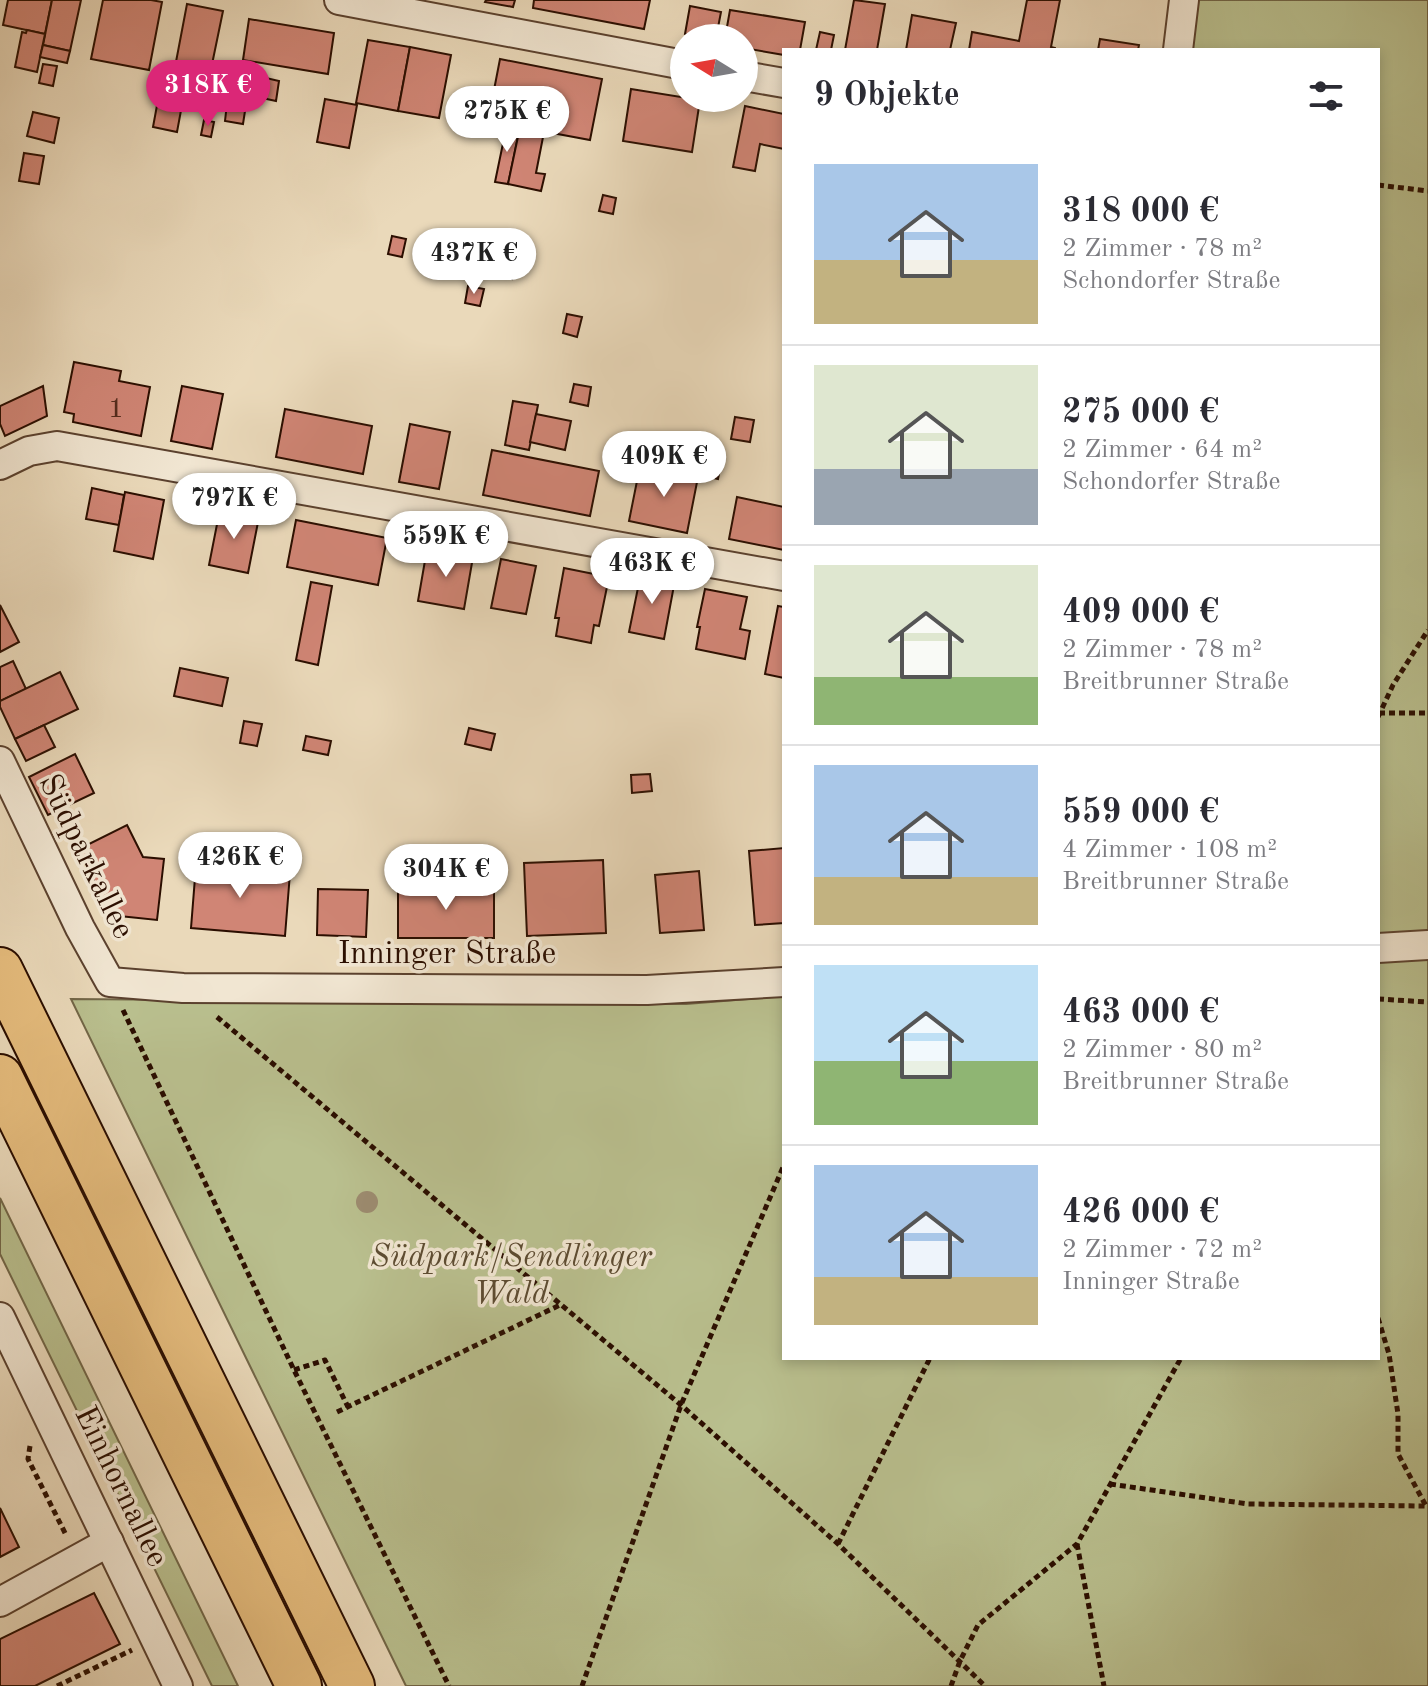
<!DOCTYPE html>
<html lang="de">
<meta charset="utf-8">
<style>
:root{--surface:#fff;--page:#f7f7f7;--text:#2b2b33;--muted:#7c7c81;--line:#e1e1e2;--accent:#db2777}
body{margin:0;font-family:"Old Standard TT",serif;background:var(--page);color:var(--text);height:100vh;display:flex;flex-direction:column;font-size:30px;white-space:nowrap}
*{box-sizing:border-box;margin:0}
p{font-size:26px;color:var(--muted)}
.icon{flex:none;width:44px;height:44px;fill:none;stroke:currentColor;stroke-width:2;stroke-linecap:round;stroke-linejoin:round}
.map{position:relative;flex:1;overflow:hidden}
.drawer{position:absolute;left:782px;top:48px;width:598px;height:1312px;display:flex;flex-direction:column;background:var(--surface);border-radius:0px;box-shadow:0 4px 12px #0003}
.drawer>*{flex:none}
.needle{width:52px;rotate:281deg}
.buttons{position:absolute;left:670px;top:24px;display:grid;gap:16px}
.buttons a{display:grid;place-items:center;width:88px;height:88px;border-radius:50%;background:var(--surface);box-shadow:0 4px 12px #0003;font-size:40px}
.price{position:absolute;translate:-50% -68px;padding:0 18px;border-radius:28px;background:#fff;color:#222;font-size:26px;line-height:52px;filter:drop-shadow(0 2px 4px #0008)}
.price::after{content:'';position:absolute;left:50%;top:48px;width:24px;height:18px;margin-left:-12px;background:inherit;clip-path:polygon(0 0,100% 0,50% 100%)}
.price.selected{background:var(--accent);color:#fff}
ul{padding:0;list-style:none}
li{display:flex;align-items:center;gap:24px;height:200px;padding:0 32px}
li+li{border-top:2px solid var(--line)}
li span{display:grid;place-items:center;flex:none;width:224px;height:160px;border-radius:0px;color:#555}
li>.icon{margin-inline-start:auto}
span .icon{width:96px;height:96px;fill:#fffc;stroke-width:1}
li b{font-size:34px}
h2{display:flex;justify-content:space-between;align-items:center;height:96px;padding:0 32px;font-size:34px}
.map>svg:first-child{display:block}
</style>
<div class="map">
<svg width="1428" height="1686" viewBox="0 0 1428 1686">
<rect width="100%" height="100%" fill="#ead9ba"/>
<filter id="stains"><feTurbulence type="fractalNoise" baseFrequency=".0025" numOctaves="4"/><feColorMatrix values="0 0 0 0 .2 0 0 0 0 .09 0 0 0 0 .02 0 0 0 .5 -.17"/></filter>
<radialGradient id="worn" r=".72"><stop offset=".6" stop-color="#630" stop-opacity="0"/><stop offset="1" stop-color="#630" stop-opacity=".3"/></radialGradient>
<!-- green -->
<g fill="#b9bf8e" stroke="#726647" stroke-width="2">
<path d="M1192,0h236v1686h-1022l-335,-687 615,5 98,-8v362h594v-1308h-193z"/>
<path d="M0,1198l238,488h-26l-212,-432z"/>
</g>
<!-- building -->
<g fill="#d08575" stroke="#2b0e00" stroke-width="2">
<path d="M8,0h44l-7,34 -42,-9z"/>
<path d="M52,0h29l-11,51 -27,-6z"/>
<path d="M103,0h48l11,2 -13,68 -58,-11z"/>
<path d="M486,0h29l-2,7 -28,-5z"/>
<path d="M534,0h116l-6,29 -111,-21z"/>
<path d="M854,0l31,4 -8,46h-32z"/>
<path d="M1027,0h33l-9,47 4,1v2h-86l3,-18 47,9z"/>
<path d="M187,4l36,7 -13,63 -35,-7z"/>
<path d="M690,6l31,6 -5,26 -31,-4z"/>
<path d="M730,10l75,12 -5,28h-16v5l-40,-7v-10h-19z"/>
<path d="M912,15l44,8 -6,27h-44z"/>
<path d="M249,19l85,14 -6,41 -85,-14z"/>
<path d="M27,30l18,4 -8,38 -22,-5 7,-35 4,1z"/>
<path d="M820,32l14,3 -3,15h-15z"/>
<path d="M1100,39l39,6 -1,5h-40z"/>
<path d="M368,40l42,7 -12,64 -42,-8z"/>
<path d="M43,45l27,6 -3,12 -27,-6z"/>
<path d="M410,47l41,8 -12,63 -41,-7z"/>
<path d="M500,59l102,20 -12,61 -102,-19z"/>
<path d="M43,64l14,2 -4,20 -14,-3z"/>
<path d="M163,73l24,5 -10,54 -24,-5z"/>
<path d="M266,78l13,3 -3,20 -14,-3z"/>
<path d="M631,89l69,11 -8,52 -69,-11z"/>
<path d="M228,95l19,3 -4,26 -18,-3z"/>
<path d="M325,99l32,6 -8,43 -32,-6z"/>
<path d="M745,106l39,8v35l-24,-5 -5,27 -22,-4z"/>
<path d="M33,112l26,6 -5,25 -27,-7z"/>
<path d="M204,120l10,2 -3,15 -10,-2z"/>
<path d="M507,124l13,3 -12,57 -13,-2z"/>
<path d="M520,127l24,5 -8,41 9,1 -4,17 -33,-7z"/>
<path d="M24,153l20,3 -5,28 -20,-3z"/>
<path d="M603,195l13,3 -3,16 -14,-3z"/>
<path d="M392,236l14,3 -4,18 -14,-3z"/>
<path d="M503,258l13,3 -4,18 -13,-4z"/>
<path d="M468,286l16,3 -4,17 -15,-3z"/>
<path d="M567,314l15,3 -5,20 -14,-4z"/>
<path d="M74,362l47,9 -2,10 31,6 -9,49 -68,-14 1,-8 -10,-2z"/>
<path d="M574,384l17,3 -3,19 -18,-4z"/>
<path d="M43,386l4,30 -42,20 -5,-12v-18z"/>
<path d="M182,386l41,8 -11,55 -41,-8z"/>
<path d="M513,401l25,4 -9,45 -24,-5z"/>
<path d="M285,409l87,17 -9,48 -87,-17z"/>
<path d="M536,414l35,7 -6,29 -35,-8z"/>
<path d="M735,417l19,3 -4,22 -19,-3z"/>
<path d="M410,424l40,8 -11,57 -40,-7z"/>
<path d="M492,450l107,21 -9,45 -107,-21z"/>
<path d="M701,452l21,5 -4,22 -22,-5z"/>
<path d="M640,466l58,11 -11,56 -58,-12z"/>
<path d="M92,488l32,7 -5,30 -33,-6z"/>
<path d="M125,492l39,8 -11,59 -39,-8z"/>
<path d="M737,497l47,10v43l-55,-11z"/>
<path d="M220,509l39,8 -11,56 -39,-8z"/>
<path d="M296,520l91,18 -9,47 -91,-18z"/>
<path d="M427,549l46,8 -9,52 -46,-8z"/>
<path d="M501,559l35,7 -10,48 -35,-6z"/>
<path d="M564,568l45,9 -10,49 -5,-1 -3,18 -35,-7 3,-18h-4z"/>
<path d="M641,573l34,7 -11,59 -35,-7z"/>
<path d="M311,582l21,4 -14,79 -22,-5z"/>
<path d="M705,589l42,8 -7,32 10,2 -5,28 -49,-10 4,-22h-3z"/>
<path d="M0,605l19,37 -19,10z"/>
<path d="M778,606l6,1v71l-19,-4z"/>
<path d="M13,661l13,28 -26,12v-34z"/>
<path d="M180,668l48,10 -6,28 -48,-10z"/>
<path d="M60,672l18,37 -63,30 -15,-32v-6z"/>
<path d="M244,721l18,3 -5,22 -17,-3z"/>
<path d="M44,725l11,22 -29,14 -11,-22z"/>
<path d="M469,728l26,6 -4,16 -26,-6z"/>
<path d="M306,736l25,5 -3,14 -25,-5z"/>
<path d="M75,754l19,39 -46,22 -19,-38z"/>
<path d="M650,774l2,17 -20,2 -1,-18z"/>
<path d="M127,825l16,32 21,2 -7,61 -47,-5 -31,-66z"/>
<path d="M784,848v75l-29,2 -6,-74z"/>
<path d="M603,860l3,73 -79,3 -3,-73z"/>
<path d="M196,865l94,8 -5,63 -94,-8z"/>
<path d="M699,871l5,59 -44,3 -5,-58z"/>
<path d="M398,885l96,1v52h-96z"/>
<path d="M318,889l50,1 -2,47 -49,-2z"/>
<path d="M0,1508l19,39 -19,10z"/>
<path d="M94,1593l26,51 -85,42h-35v-47z"/>
</g>
<g fill="none" stroke-linecap="round" stroke-linejoin="round">
<!-- street casing -->
<g stroke="#5b412e" stroke-width="32">
<g id="street">
<path d="M339,0l345,65"/>
<path d="M1178,50l6,-50"/>
<path d="M744,76l40,7"/>
<path d="M0,465l29,-14 28,-5 727,130"/>
<path d="M0,761l80,167 30,54 73,6 464,2 137,-8"/>
<path d="M1378,948l50,-3"/>
<path d="M0,1317l178,369"/>
<path d="M0,1602l109,-60"/>
</g>
</g>
<!-- highway casing -->
<g stroke="#2b0e00" stroke-width="48">
<g id="highway">
<path d="M0,970l352,716"/>
<path d="M0,1077l299,609"/>
</g>
</g>
<!-- path -->
<g stroke="#2b0e00" stroke-width="5" stroke-dasharray="6 4" stroke-linecap="butt">
<path d="M1378,185l50,6"/>
<path d="M1379,713h49"/>
<path d="M1378,717l15,-32 35,-55"/>
<path d="M1378,999l50,3"/>
<path d="M123,1010l171,360 155,316"/>
<path d="M217,1017l464,388 157,139 147,142"/>
<path d="M1378,1318l11,36 9,60v40l28,52"/>
<path d="M294,1370l31,-10 23,47"/>
<path d="M337,1412l225,-108"/>
<path d="M30,1446l-2,13 38,76"/>
<path d="M1110,1484l138,20 177,2"/>
<path d="M838,1544l92,-186"/>
<path d="M1077,1544l27,142"/>
<path d="M57,1686l75,-36"/>
<path d="M582,1686l99,-281 103,-240"/>
<path d="M951,1686l9,-25 18,-36 99,-81 104,-186"/>
</g>
<!-- street -->
<use href="#street" stroke="#f1e6d2" stroke-width="28"/>
<!-- highway -->
<use href="#highway" stroke="#e5bc7d" stroke-width="44"/>
</g>
<!-- trees -->
<circle fill="#9c8b6f" cx="367" cy="1202" r="11"/>
<g text-anchor="middle" dominant-baseline="central" stroke-width="7" stroke-linejoin="round" paint-order="stroke">
<!-- number labels -->
<g font-size="28" fill="#542c1d">
<text x="116" y="410">1</text>
</g>
<!-- street labels -->
<g font-size="32" fill="#2b0e00" stroke="#f1e6d2">
<text transform="translate(85 857) rotate(64)">Südparkallee</text>
<text x="447" y="955">Inninger Straße</text>
<text transform="translate(120 1487) rotate(64)">Einhornallee</text>
</g>
<!-- park labels -->
<g font-size="32" font-style="italic" fill="#5d4c32" stroke="#f1e6d2">
<text x="511" y="1258">Südpark/Sendlinger<tspan x="511" dy="37">Wald</tspan></text>
</g>
</g>
<rect width="100%" height="100%" filter="url(#stains)"/>
<rect width="100%" height="100%" fill="url(#worn)"/>
</svg>
<div class="buttons">
<a><svg class="needle" viewBox="-14 -14 28 28"><path d="M0-13l5 13h-10z" fill="#e53935"/><path d="M0 13l5-13h-10z" fill="#7c7c81"/></svg></a>
</div>
<b class="price selected" style="left:208px;top:128px">318K €</b>
<b class="price" style="left:507px;top:154px">275K €</b>
<b class="price" style="left:474px;top:296px">437K €</b>
<b class="price" style="left:664px;top:499px">409K €</b>
<b class="price" style="left:234px;top:541px">797K €</b>
<b class="price" style="left:446px;top:579px">559K €</b>
<b class="price" style="left:652px;top:606px">463K €</b>
<b class="price" style="left:240px;top:900px">426K €</b>
<b class="price" style="left:446px;top:912px">304K €</b>
<section class="drawer">
<h2>9 Objekte<svg class="icon" aria-label="filters" viewBox="0 0 24 24"><path d="M4 7h16M4 17h16"/><circle cx="9" cy="7" r="2"/><circle cx="15" cy="17" r="2"/></svg></h2>
<ul>
<li><span style="background:linear-gradient(#a9c7e8 60%,#c2b280 0)"><svg class="icon" aria-label="home" viewBox="0 0 24 24"><path d="M3 11l9-7 9 7M6 9v11h12V9"/></svg></span><div><b>318 000 €</b><p>2 Zimmer · 78 m²</p><p>Schondorfer Straße</p></div></li>
<li><span style="background:linear-gradient(#dfe7d0 65%,#9aa5b1 0)"><svg class="icon" aria-label="home" viewBox="0 0 24 24"><path d="M3 11l9-7 9 7M6 9v11h12V9"/></svg></span><div><b>275 000 €</b><p>2 Zimmer · 64 m²</p><p>Schondorfer Straße</p></div></li>
<li><span style="background:linear-gradient(#dfe7d0 70%,#8fb573 0)"><svg class="icon" aria-label="home" viewBox="0 0 24 24"><path d="M3 11l9-7 9 7M6 9v11h12V9"/></svg></span><div><b>409 000 €</b><p>2 Zimmer · 78 m²</p><p>Breitbrunner Straße</p></div></li>
<li><span style="background:linear-gradient(#a9c7e8 70%,#c2b280 0)"><svg class="icon" aria-label="home" viewBox="0 0 24 24"><path d="M3 11l9-7 9 7M6 9v11h12V9"/></svg></span><div><b>559 000 €</b><p>4 Zimmer · 108 m²</p><p>Breitbrunner Straße</p></div></li>
<li><span style="background:linear-gradient(#bfe0f5 60%,#8fb573 0)"><svg class="icon" aria-label="home" viewBox="0 0 24 24"><path d="M3 11l9-7 9 7M6 9v11h12V9"/></svg></span><div><b>463 000 €</b><p>2 Zimmer · 80 m²</p><p>Breitbrunner Straße</p></div></li>
<li><span style="background:linear-gradient(#a9c7e8 70%,#c2b280 0)"><svg class="icon" aria-label="home" viewBox="0 0 24 24"><path d="M3 11l9-7 9 7M6 9v11h12V9"/></svg></span><div><b>426 000 €</b><p>2 Zimmer · 72 m²</p><p>Inninger Straße</p></div></li>
</ul>
</section>
</div>
